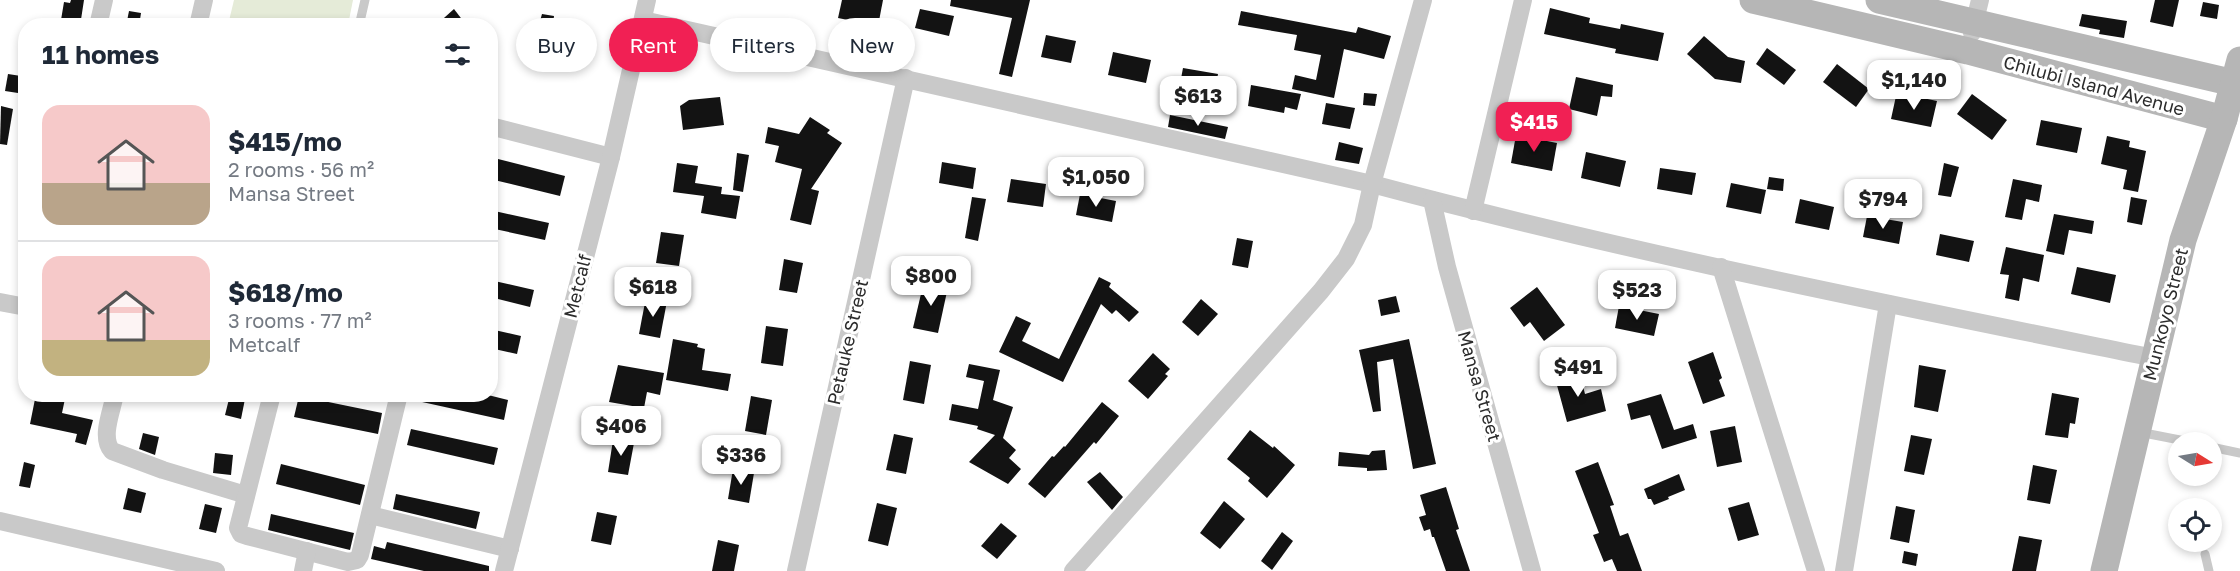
<!DOCTYPE html>
<meta charset="utf-8">
<style>
:root{--surface:#fff;--page:#f6f6f7;--text:#1f2937;--muted:#747a83;--line:#e0e1e3;--accent:#f12054}
body{margin:0;font-family:"Golos Text",sans-serif;background:var(--page);color:var(--text);height:100vh;display:flex;flex-direction:column;font-size:22px;white-space:nowrap}
*{box-sizing:border-box;margin:0}
p{font-size:20px;color:var(--muted)}
.icon{flex:none;width:33px;height:33px;fill:none;stroke:currentColor;stroke-width:2;stroke-linecap:round;stroke-linejoin:round}
.map{position:relative;flex:1;overflow:hidden}
.panel{position:absolute;left:18px;top:18px;width:480px;height:384px;display:flex;flex-direction:column;background:var(--surface);border-radius:24px;box-shadow:0 3px 9px #0003}
.panel>*{flex:none}
.banner{position:absolute;left:516px;top:18px;width:570px;height:54px;display:flex;gap:12px}
.needle{width:39px;rotate:101deg}
.buttons{position:absolute;left:2168px;top:432px;display:grid;gap:12px}
.buttons a{display:grid;place-items:center;width:54px;height:54px;border-radius:50%;background:var(--surface);box-shadow:0 3px 9px #0003;font-size:30px}
.price{position:absolute;translate:-50% -51px;padding:0 14px;border-radius:12px;background:#fff;color:#222;font-size:20px;line-height:39px;filter:drop-shadow(0 2px 3px #0008)}
.price::after{content:'';position:absolute;left:50%;top:36px;width:18px;height:14px;margin-left:-9px;background:inherit;clip-path:polygon(0 0,100% 0,50% 100%)}
.price.active{background:var(--accent);color:#fff}
ul{padding:0;list-style:none}
li{display:flex;align-items:center;gap:18px;height:150px;padding:0 24px}
li+li{border-top:2px solid var(--line)}
li span{display:grid;place-items:center;flex:none;width:168px;height:120px;border-radius:18px;color:#555}
li>.icon{margin-inline-start:auto}
span .icon{width:72px;height:72px;fill:#fffc;stroke-width:1}
li b{font-size:26px}
h2{display:flex;justify-content:space-between;align-items:center;height:72px;padding:0 24px;font-size:26px}
.pill{padding:0 21px;border-radius:27px;background:var(--surface);box-shadow:0 3px 9px #0003;font-size:21px;line-height:54px}
.pill.active{background:var(--accent);color:#fff}
.map>svg:first-child{display:block}
</style>
<div class="map">
<svg width="2240" height="571" viewBox="0 0 2240 571">
<rect width="100%" height="100%" fill="#fff"/>
<!-- green -->
<path fill="#e5ebd8" d="M234,0h119l-5,25h-120z"/>
<!-- building -->
<g fill="#131313">
<path d="M71,0h13l-4,26h-14l1,-4 -6,-2 3,-18 6,1z"/>
<path d="M842,0h41l-5,26 -40,-8z"/>
<path d="M951,0h79l-18,77 -13,-3 13,-56 -62,-12z"/>
<path d="M2155,0h24l-6,27 -23,-5z"/>
<path d="M2203,2l16,3 -2,14 -17,-3z"/>
<path d="M1550,8l40,10 -1,5 31,6 1,-5 43,9 -6,28 -43,-8 1,-4 -72,-15z"/>
<path d="M454,9l13,17h-32z"/>
<path d="M920,9l34,7 -5,20 -34,-8z"/>
<path d="M129,11l12,2 -2,13h-13z"/>
<path d="M1241,11l115,22 2,-6 33,9 -7,23 -40,-10 -10,49 -42,-9 3,-14 21,5 5,-25 -27,-5 3,-15 -59,-10z"/>
<path d="M542,14l12,2 -1,8 7,1 -4,24 13,3 -3,15 -45,-9 3,-16 9,2 5,-24 2,1z"/>
<path d="M2082,14l45,7 -3,17 -25,-4 1,-4 -21,-4z"/>
<path d="M1046,35l30,6 -5,22 -30,-6z"/>
<path d="M1704,36l24,21 17,4 -4,22 -26,-4 -28,-25z"/>
<path d="M1767,48l29,22 -12,15 -28,-21z"/>
<path d="M1113,52l38,8 -5,23 -38,-8z"/>
<path d="M1837,64l32,25 -13,18 -33,-25z"/>
<path d="M1183,68l35,6 -4,21 -35,-6z"/>
<path d="M8,74l13,2 -3,17 -13,-2z"/>
<path d="M1576,77l37,8 -1,12 -11,-1 -4,20 -28,-7z"/>
<path d="M1251,85l50,9 -4,16 -12,-3 -1,6 -36,-7z"/>
<path d="M1364,93l13,1 -2,12 -12,-1z"/>
<path d="M1972,94l35,26 -15,20 -35,-26z"/>
<path d="M1896,96l21,5 1,-4 19,4 -6,26 -40,-8z"/>
<path d="M720,97l4,28 -41,5 -3,-24 9,-6z"/>
<path d="M1326,103l29,5 -5,21 -28,-5z"/>
<path d="M1,106l12,3 -6,36 -7,-1z"/>
<path d="M1170,115l58,12 -3,12 -57,-12z"/>
<path d="M810,117l20,13 -3,3 15,10 -31,46 8,2 -8,34 -21,-5 12,-51 -27,-7 4,-16 -14,-3 3,-16 31,7z"/>
<path d="M2041,120l41,8 -5,25 -41,-8z"/>
<path d="M1516,135l41,8 -5,28 -41,-8z"/>
<path d="M2107,136l23,5 -1,6 17,4 -8,41 -15,-3 4,-19 -26,-6z"/>
<path d="M1339,142l24,6 -4,16 -24,-4z"/>
<path d="M1586,152l40,9 -6,26 -39,-9z"/>
<path d="M737,153l12,2 -6,37 -10,-2z"/>
<path d="M490,157l75,19 -5,20 -70,-17z"/>
<path d="M942,162l34,6 -3,21 -34,-6z"/>
<path d="M677,163l21,3 -3,17 27,4 -1,7 19,2 -4,23 -35,-6 3,-17 -31,-4z"/>
<path d="M1944,163l15,4 -8,30 -13,-2z"/>
<path d="M1660,168l36,5 -4,22 -35,-6z"/>
<path d="M1769,177l15,2 -1,12 -16,-2z"/>
<path d="M1011,179l35,5 -3,23 -36,-5z"/>
<path d="M2013,179l29,6 -3,17 -13,-3 -4,21 -17,-3z"/>
<path d="M1731,183l35,7 -5,24 -35,-7z"/>
<path d="M1080,194l36,7 -4,21 -36,-7z"/>
<path d="M972,197l14,2 -8,42 -13,-3z"/>
<path d="M2131,197l16,3 -5,25 -15,-3z"/>
<path d="M1800,199l34,8 -5,23 -34,-7z"/>
<path d="M490,210l59,13 -4,17 -55,-12z"/>
<path d="M2054,214l40,7 -2,13 -23,-4 -5,25 -18,-4z"/>
<path d="M1867,216l36,6 -4,22 -36,-7z"/>
<path d="M661,232l23,3 -5,31 -23,-3z"/>
<path d="M1940,234l34,7 -5,21 -33,-7z"/>
<path d="M1237,238l16,3 -5,27 -16,-3z"/>
<path d="M2006,247l38,8 -5,27 -16,-4 -4,23 -14,-3 4,-23 -9,-1z"/>
<path d="M784,259l19,4 -6,30 -18,-3z"/>
<path d="M2077,267l39,8 -6,28 -39,-9z"/>
<path d="M1099,277l12,6 -2,4 30,25 -10,10 -13,-12 -4,4 -11,-10 -38,78 -64,-30 17,-36 15,7 -9,18 37,18z"/>
<path d="M490,280l44,10 -4,17 -40,-10z"/>
<path d="M924,281l24,6 -10,46 -25,-5z"/>
<path d="M1537,287l28,38 -21,16 -14,-19 -6,5 -14,-19z"/>
<path d="M1396,296l4,16 -19,4 -3,-16z"/>
<path d="M646,297l21,4 -7,37 -21,-4z"/>
<path d="M1201,299l17,15 -20,22 -16,-14z"/>
<path d="M1619,306l40,8 -5,22 -39,-8z"/>
<path d="M766,326l22,3 -5,37 -22,-3z"/>
<path d="M490,329l31,7 -4,18 -27,-6z"/>
<path d="M673,339l25,5 -1,3 8,2 -3,21 29,4 -3,17 -62,-11z"/>
<path d="M1409,339l27,125 -23,5 -20,-110 -16,3 4,49 -8,1 -14,-62z"/>
<path d="M1713,352l9,26 -3,2 6,16 -22,8 -15,-42z"/>
<path d="M1153,353l17,16 -5,5 3,2 -20,23 -20,-18z"/>
<path d="M910,361l21,4 -7,39 -21,-4z"/>
<path d="M969,364l31,6 -7,30 20,7 -10,31 13,12 -7,8 12,11 -13,15 -39,-22 26,-27 -18,-6 1,-3 -29,-6 3,-16 26,5 6,-28 -18,-4z"/>
<path d="M618,365l46,8 -4,22 -13,-3 -3,16 -35,-6z"/>
<path d="M1919,365l27,5 -8,42 -24,-5z"/>
<path d="M1579,371l6,23 16,-5 5,22 -39,11 -12,-44z"/>
<path d="M2052,393l27,5 -4,26 -5,-1 -2,15 -23,-3z"/>
<path d="M36,394h30l-4,19 31,7 -7,25 -11,-3 2,-8 -47,-10z"/>
<path d="M414,394h70l24,6 -4,20 -91,-20z"/>
<path d="M1661,394l13,36 19,-6 4,14 -35,11 -12,-34 -19,5 -4,-16z"/>
<path d="M230,395l15,4 -4,20 -16,-4z"/>
<path d="M299,396l83,17 -4,21 -84,-17z"/>
<path d="M751,396l21,4 -6,35 -21,-4z"/>
<path d="M1102,402l17,14 -23,28 -2,-2 -49,56 -17,-14 24,-28 2,1 10,-11 1,1z"/>
<path d="M1735,426l7,36 -25,5 -7,-36z"/>
<path d="M411,429l87,19 -4,17 -87,-20z"/>
<path d="M1250,430l23,18 1,-2 21,19 -28,33 -19,-17 2,-3 -23,-19z"/>
<path d="M143,433l16,4 -4,18 -16,-6z"/>
<path d="M894,434l19,4 -7,36 -20,-4z"/>
<path d="M1911,435l21,4 -8,36 -20,-4z"/>
<path d="M613,440l21,3 -6,32 -20,-3z"/>
<path d="M1385,450l2,20 -20,1v-3l-29,-2 1,-14 30,3 3,-4z"/>
<path d="M215,453l18,2 -2,20 -18,-2z"/>
<path d="M24,462l11,3 -5,23 -11,-2z"/>
<path d="M1598,462l16,43 -4,1 10,30 8,-3 14,38h-25l-5,-12 -8,3 -11,-27 6,-2 -24,-62z"/>
<path d="M281,464l84,21 -5,20 -84,-21z"/>
<path d="M2033,465l24,5 -7,34 -23,-4z"/>
<path d="M733,469l21,4 -5,30 -21,-4z"/>
<path d="M1100,472l23,25 -11,13 -25,-28z"/>
<path d="M1679,474l6,16 -17,7 1,2 -15,6 -3,-6h-3l-4,-10z"/>
<path d="M1446,487l13,42 -3,1 14,41h-24l-12,-34h-2l-2,-8 -6,2 -5,-14 7,-2 -6,-20z"/>
<path d="M128,488l18,5 -5,20 -18,-4z"/>
<path d="M396,494l84,18 -4,17 -83,-20z"/>
<path d="M1224,501l21,18 -25,30 -20,-16z"/>
<path d="M1749,502l10,33 -21,6 -10,-33z"/>
<path d="M877,503l20,5 -9,38 -20,-5z"/>
<path d="M205,504l17,4 -6,25 -17,-4z"/>
<path d="M1896,506l19,4 -6,33 -19,-4z"/>
<path d="M597,512l20,4 -6,29 -20,-4z"/>
<path d="M271,514l83,19 -4,17 -82,-20z"/>
<path d="M1001,523l16,13 -20,23 -16,-13z"/>
<path d="M1282,532l11,9 -21,29 -11,-9z"/>
<path d="M2019,536l23,4 -6,31h-24z"/>
<path d="M718,540l21,5 -5,26h-22z"/>
<path d="M387,542l102,24v5h-65l-53,-12 3,-13 11,3z"/>
<path d="M1904,551l14,3 -2,12 -14,-3z"/>
</g>
<g fill="none" stroke-linecap="round" stroke-linejoin="round">
<!-- lane -->
<g stroke="#c9c9c9" stroke-width="9">
<path d="M359,26l6,-26"/>
<path d="M2139,432l51,10"/>
<path d="M2211,447l29,6"/>
<path d="M2205,554l4,17"/>
</g>
<!-- street -->
<g stroke="#c9c9c9" stroke-width="18">
<path d="M643,20l729,164c258,69 521,121 782,174"/>
<path d="M98,26l6,-26"/>
<path d="M198,26l6,-26"/>
<path d="M1972,33l8,-33"/>
<path d="M490,126l121,31"/>
<path d="M1432,200l15,67 85,304"/>
<path d="M1473,211l50,-211"/>
<path d="M1721,267l95,304"/>
<path d="M0,302l26,5"/>
<path d="M115,394c-3,17 -15,43 -3,57l51,19 83,25"/>
<path d="M272,394l-34,134 3,6 6,2 101,26 9,-2 3,-5 39,-161"/>
<path d="M370,515l140,34"/>
<path d="M0,521l216,50"/>
<path d="M303,571l4,-20"/>
<path d="M504,571l107,-414 36,-157"/>
<path d="M796,571l110,-493"/>
<path d="M1073,571l248,-280 25,-32 17,-34 9,-41 51,-184"/>
<path d="M1844,571l44,-267"/>
</g>
<!-- secondary -->
<g stroke="#b6b6b6" stroke-width="27">
<path d="M1753,0l215,51 256,68"/>
<path d="M1879,0l355,83"/>
<path d="M2104,571l79,-331 41,-121 16,-59"/>
</g>
</g>
<g text-anchor="middle" dominant-baseline="central" stroke-width="6" stroke-linejoin="round" paint-order="stroke">
<!-- street labels -->
<g font-size="18" fill="#2c2c2c" stroke="#fff">
<text transform="translate(2094 85) rotate(15)">Chilubi Island Avenue</text>
<text transform="translate(577 286) rotate(-76)">Metcalf</text>
<text transform="translate(2165 314) rotate(-76)">Munkoyo Street</text>
<text transform="translate(847 342) rotate(-77)">Petauke Street</text>
<text transform="translate(1480 386) rotate(74)">Mansa Street</text>
</g>
</g>
</svg>
<div class="buttons">
<a><svg class="needle" viewBox="-14 -14 28 28"><path d="M0-13l5 13h-10z" fill="#e53935"/><path d="M0 13l5-13h-10z" fill="#747a83"/></svg></a>
<a><svg class="icon" aria-label="locate" viewBox="0 0 24 24"><circle cx="12" cy="12" r="6"/><path d="M12 2v4M12 18v4M2 12h4M18 12h4"/></svg></a>
</div>
<b class="price" style="left:1914px;top:111px">$1,140</b>
<b class="price" style="left:1198px;top:127px">$613</b>
<b class="price active" style="left:1534px;top:153px">$415</b>
<b class="price" style="left:1096px;top:208px">$1,050</b>
<b class="price" style="left:1883px;top:230px">$794</b>
<b class="price" style="left:931px;top:307px">$800</b>
<b class="price" style="left:653px;top:318px">$618</b>
<b class="price" style="left:1637px;top:321px">$523</b>
<b class="price" style="left:1578px;top:398px">$491</b>
<b class="price" style="left:621px;top:457px">$406</b>
<b class="price" style="left:741px;top:486px">$336</b>
<div class="banner">
<a class="pill">Buy</a>
<a class="pill active">Rent</a>
<a class="pill">Filters</a>
<a class="pill">New</a>
</div>
<section class="panel">
<h2>11 homes<svg class="icon" aria-label="filters" viewBox="0 0 24 24"><path d="M4 7h16M4 17h16"/><circle cx="9" cy="7" r="2"/><circle cx="15" cy="17" r="2"/></svg></h2>
<ul>
<li><span style="background:linear-gradient(#f6c9c9 65%,#b9a48a 0)"><svg class="icon" aria-label="home" viewBox="0 0 24 24"><path d="M3 11l9-7 9 7M6 9v11h12V9"/></svg></span><div><b>$415/mo</b><p>2 rooms · 56 m²</p><p>Mansa Street</p></div></li>
<li><span style="background:linear-gradient(#f6c9c9 70%,#c2b280 0)"><svg class="icon" aria-label="home" viewBox="0 0 24 24"><path d="M3 11l9-7 9 7M6 9v11h12V9"/></svg></span><div><b>$618/mo</b><p>3 rooms · 77 m²</p><p>Metcalf</p></div></li>
</ul>
</section>
</div>
